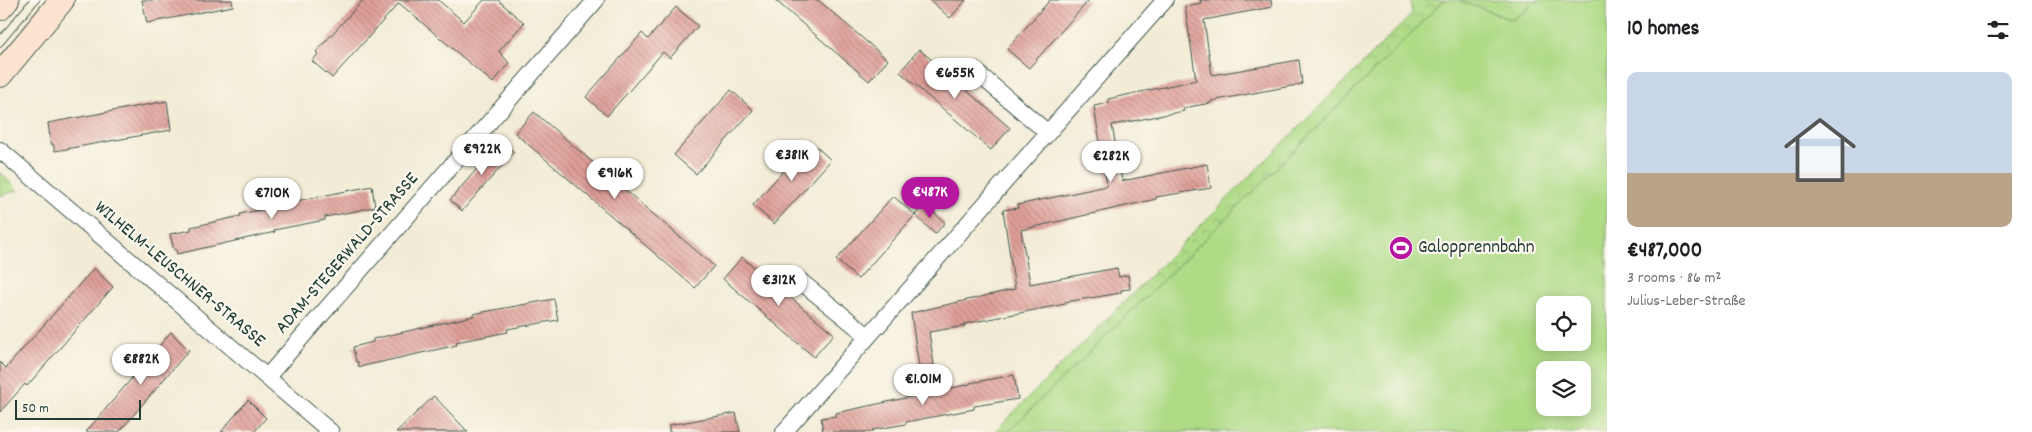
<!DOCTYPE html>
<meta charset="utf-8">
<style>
:root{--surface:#fff;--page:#f6f6f6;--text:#202124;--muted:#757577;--line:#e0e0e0;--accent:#b5179e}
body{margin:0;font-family:Dekko,sans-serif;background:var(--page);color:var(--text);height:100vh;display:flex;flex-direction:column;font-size:19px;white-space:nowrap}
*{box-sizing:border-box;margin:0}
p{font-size:16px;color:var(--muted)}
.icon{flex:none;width:28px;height:28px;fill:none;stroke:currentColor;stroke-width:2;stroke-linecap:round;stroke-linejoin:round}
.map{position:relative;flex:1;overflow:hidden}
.side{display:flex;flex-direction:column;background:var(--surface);width:425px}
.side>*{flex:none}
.fabs{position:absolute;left:1536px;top:296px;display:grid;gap:10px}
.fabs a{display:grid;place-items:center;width:55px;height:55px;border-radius:10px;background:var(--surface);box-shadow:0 2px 12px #0003;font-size:25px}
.scale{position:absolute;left:15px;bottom:12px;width:126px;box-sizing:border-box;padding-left:5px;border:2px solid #1f3d34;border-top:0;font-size:14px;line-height:18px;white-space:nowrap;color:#1f3d34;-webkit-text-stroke:4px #fbf7ec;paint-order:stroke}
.price{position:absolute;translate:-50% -42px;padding:0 11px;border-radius:18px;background:#fff;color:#222;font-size:16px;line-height:32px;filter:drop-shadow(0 1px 2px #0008)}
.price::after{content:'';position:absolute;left:50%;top:30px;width:15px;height:11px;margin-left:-8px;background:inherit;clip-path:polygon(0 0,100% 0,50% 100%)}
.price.current{background:var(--accent);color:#fff}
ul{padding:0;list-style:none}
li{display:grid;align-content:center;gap:10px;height:265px;padding:0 20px}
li+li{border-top:1px solid var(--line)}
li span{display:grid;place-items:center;height:155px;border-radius:10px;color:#555}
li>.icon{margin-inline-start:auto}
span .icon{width:90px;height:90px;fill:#fffc;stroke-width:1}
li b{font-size:21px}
h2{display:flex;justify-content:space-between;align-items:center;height:60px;padding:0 20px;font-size:21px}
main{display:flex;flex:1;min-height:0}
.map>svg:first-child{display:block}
</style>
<main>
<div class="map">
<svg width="1607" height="432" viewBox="0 0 1607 432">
<defs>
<pattern id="grass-tufts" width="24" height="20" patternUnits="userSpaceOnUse" patternTransform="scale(1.25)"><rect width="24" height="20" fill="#afdb87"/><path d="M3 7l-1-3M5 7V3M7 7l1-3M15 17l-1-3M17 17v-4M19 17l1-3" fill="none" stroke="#96bd75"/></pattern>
<pattern id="park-crowns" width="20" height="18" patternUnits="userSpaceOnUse" patternTransform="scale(1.25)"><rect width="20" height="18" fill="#afdb87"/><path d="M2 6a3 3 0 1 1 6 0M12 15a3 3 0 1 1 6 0" fill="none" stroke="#96bd75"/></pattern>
<pattern id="building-back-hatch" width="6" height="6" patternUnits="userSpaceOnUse" patternTransform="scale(1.25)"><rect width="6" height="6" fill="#e09f99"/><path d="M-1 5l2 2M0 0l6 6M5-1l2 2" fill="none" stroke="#b5837e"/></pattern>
</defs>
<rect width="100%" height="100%" fill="#fbf7ec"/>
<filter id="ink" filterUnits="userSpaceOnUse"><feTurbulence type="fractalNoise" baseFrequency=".02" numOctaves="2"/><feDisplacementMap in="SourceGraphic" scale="10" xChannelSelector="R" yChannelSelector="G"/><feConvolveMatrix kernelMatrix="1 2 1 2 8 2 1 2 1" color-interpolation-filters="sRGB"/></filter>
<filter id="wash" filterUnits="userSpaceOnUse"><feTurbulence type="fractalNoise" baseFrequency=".0096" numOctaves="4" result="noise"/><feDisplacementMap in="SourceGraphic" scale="20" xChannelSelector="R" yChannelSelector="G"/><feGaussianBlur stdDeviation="1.12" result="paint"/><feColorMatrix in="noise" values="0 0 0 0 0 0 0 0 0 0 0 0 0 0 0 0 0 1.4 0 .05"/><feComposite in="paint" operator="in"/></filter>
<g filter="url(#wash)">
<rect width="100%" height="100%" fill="#f2ecd6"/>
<!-- grass -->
<path fill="url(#grass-tufts)" stroke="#678c5e" d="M0,172l18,18 -18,6z"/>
<!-- park -->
<g fill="url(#park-crowns)" stroke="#678c5e">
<path d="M1410,0h34l-190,191 -246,241h-14l418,-418z"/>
<path d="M1458,0h82l-28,20z"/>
</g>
<!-- pitch -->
<path fill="#afdb87" stroke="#678c5e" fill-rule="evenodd" d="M1444,0h14l54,20 28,-20h67v432h-599l246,-241zM1545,305h37v37h-37zM1545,370h37v38h-37z"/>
<g id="blocks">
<!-- building -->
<g fill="url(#building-back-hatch)">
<path d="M142,0h90l1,6 -86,17z"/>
<path d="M363,0h75l26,22 20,-22h14l26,23 -25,28 10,12 -16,20 -94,-80 -67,75 -20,-17 6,-7 -2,-2z"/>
<path d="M775,0h43l70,60 -19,21z"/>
<path d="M930,0h36l-16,18z"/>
<path d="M1050,0h39l-60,68 -22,-19z"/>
<path d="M1200,0h71l1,7 -68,13 8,55 87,-15 3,24 -91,17v2l-28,5 1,3 -72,14 10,56 85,-17 4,24 -55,9v2l-135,31 9,54 87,-16 2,9 9,-2 2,14 -9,1v3l-56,9v2l-101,20 1,2 -36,6 5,33 -15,2 -8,-54 104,-24 -12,-79 15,-2 -1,-3 90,-19 -13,-80 15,-3 -1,-4 88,-19 -11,-74 16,-3z"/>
<path d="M676,7l22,19 -28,32 -7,-6 -56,64 -21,-19 56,-64 6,6z"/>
<path d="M919,49l91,79 -19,22 -91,-78z"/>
<path d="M731,90l22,20 -57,64 -22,-19z"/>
<path d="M167,101l4,29 -116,21 -2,-7h-2l-3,-21z"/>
<path d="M534,112l180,154 -19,22 -180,-155z"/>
<path d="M501,141l13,11 -52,59 -12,-11z"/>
<path d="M810,141l21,19 -57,64 -21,-19z"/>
<path d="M372,186l3,21 -50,10v3l-51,10 1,2 -98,22 -1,-5 -2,1 -4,-16 21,-4v-3l50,-11 -1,-2 51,-10v-2z"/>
<path d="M893,196l22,19 -57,64 -22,-19z"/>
<path d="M925,204l20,19 -10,11 -20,-19z"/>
<path d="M742,257l92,77 -20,23 -91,-78z"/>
<path d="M94,268l19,19 -86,99 -2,-2 -25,28v-50l6,6z"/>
<path d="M554,299l4,21 -51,9 1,3 -52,10 1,3 -98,22 -1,-5h-2l-3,-15 20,-5v-3l100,-23v-2z"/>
<path d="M171,332l18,18 -70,82h-33z"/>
<path d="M1014,375l4,24 -44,7v3l-68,13v2l-34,6 1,2h-50l-2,-14 15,-2v-3l134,-29v-1z"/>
<path d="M434,396l34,36h-72z"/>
<path d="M248,400l18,18 -12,14h-33z"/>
<path d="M736,413l4,19h-71v-7z"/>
</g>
</g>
</g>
<g filter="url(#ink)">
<use href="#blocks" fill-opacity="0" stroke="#3f574c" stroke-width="1"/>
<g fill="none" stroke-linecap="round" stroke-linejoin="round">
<!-- street casing -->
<g stroke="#3f574c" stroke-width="18">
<g id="street">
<path d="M974,70l74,63"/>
<path d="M0,150l331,282"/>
<path d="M799,280l69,56"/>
<path d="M267,377l329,-377"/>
<path d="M784,432l381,-432"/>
</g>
</g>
<!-- secondary casing -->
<g stroke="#3f574c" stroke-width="26">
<g id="secondary">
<path d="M0,8l7,-8"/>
<path d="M0,75l62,-75"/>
</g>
</g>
<!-- street -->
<use href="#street" stroke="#fff" stroke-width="16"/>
<!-- secondary -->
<use href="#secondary" stroke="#fde4d1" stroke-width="24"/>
<!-- tram -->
<g stroke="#1f3d34" stroke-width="1">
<path d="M0,35l29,-35"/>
<path d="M0,48l40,-48"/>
</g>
</g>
</g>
<!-- icons -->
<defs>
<g id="stadium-disc" transform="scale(1.25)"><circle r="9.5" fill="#b5179e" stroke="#fbf7ec"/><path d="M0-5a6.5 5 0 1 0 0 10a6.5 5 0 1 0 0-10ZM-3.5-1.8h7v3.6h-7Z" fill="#fff"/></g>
</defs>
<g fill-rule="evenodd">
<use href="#stadium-disc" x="1401" y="248"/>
</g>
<g text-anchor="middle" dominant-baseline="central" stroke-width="4.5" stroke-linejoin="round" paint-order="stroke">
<!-- poi labels -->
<g font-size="19" fill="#1f3d34" stroke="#fbf7ec" text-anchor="start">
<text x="1418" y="248">Galopprennbahn</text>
</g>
<!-- street labels -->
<g font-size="19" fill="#1f3d34" stroke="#fbf7ec">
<text transform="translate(348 254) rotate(-49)">ADAM-STEGERWALD-STRASSE</text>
<text transform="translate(179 275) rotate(40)">WILHELM-LEUSCHNER-STRASSE</text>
</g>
</g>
</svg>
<div class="fabs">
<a><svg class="icon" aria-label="locate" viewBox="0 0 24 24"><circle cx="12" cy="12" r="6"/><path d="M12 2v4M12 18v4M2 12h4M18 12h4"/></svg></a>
<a><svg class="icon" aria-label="layers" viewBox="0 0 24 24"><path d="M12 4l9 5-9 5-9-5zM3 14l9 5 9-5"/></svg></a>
</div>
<div class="scale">50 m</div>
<b class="price" style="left:955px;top:100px">€655K</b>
<b class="price" style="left:482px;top:176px">€922K</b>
<b class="price" style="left:792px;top:182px">€381K</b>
<b class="price" style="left:1111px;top:183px">€282K</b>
<b class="price" style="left:615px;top:200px">€916K</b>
<b class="price current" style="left:930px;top:219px">€487K</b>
<b class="price" style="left:272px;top:220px">€710K</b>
<b class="price" style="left:779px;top:307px">€312K</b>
<b class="price" style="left:141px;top:386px">€882K</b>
<b class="price" style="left:923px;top:406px">€1.01M</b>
</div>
<section class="side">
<h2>10 homes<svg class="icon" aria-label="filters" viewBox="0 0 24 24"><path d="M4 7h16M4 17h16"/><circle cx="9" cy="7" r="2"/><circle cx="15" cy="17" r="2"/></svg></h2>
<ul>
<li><span style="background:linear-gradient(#c9d6e8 65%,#b9a48a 0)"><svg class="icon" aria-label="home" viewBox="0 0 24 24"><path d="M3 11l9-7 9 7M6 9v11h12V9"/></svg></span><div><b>€487,000</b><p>3 rooms · 86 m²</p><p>Julius-Leber-Straße</p></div></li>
</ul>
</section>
</main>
